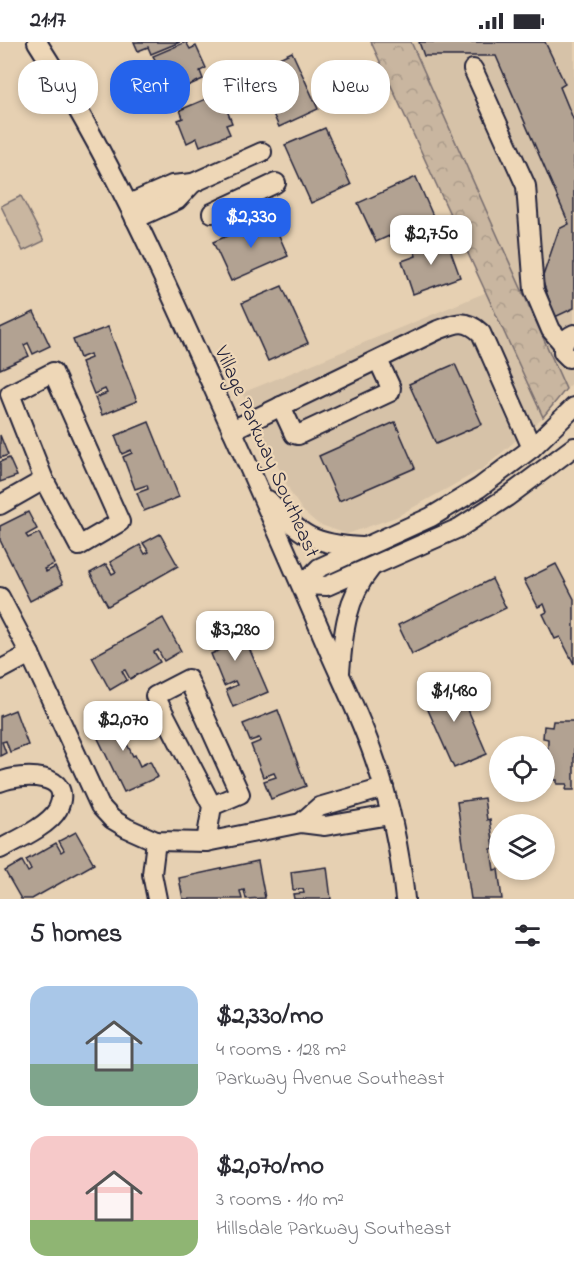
<!DOCTYPE html>
<meta charset="utf-8">
<style>
:root{--surface:#fff;--page:#f2f2f3;--text:#2b2b33;--muted:#7c7c81;--accent:#2563eb}
body{margin:0;font-family:"Indie Flower",sans-serif;background:var(--page);color:var(--text);height:100vh;display:flex;flex-direction:column;font-size:22px;white-space:nowrap}
*{box-sizing:border-box;margin:0}
p{font-size:20px;color:var(--muted)}
.icon{flex:none;width:33px;height:33px;fill:none;stroke:currentColor;stroke-width:2;stroke-linecap:round;stroke-linejoin:round}
.map{position:relative;height:857px;overflow:hidden}
.details{display:flex;flex-direction:column;background:var(--surface);flex:1}
.details>*{flex:none}
.hud{position:absolute;left:18px;top:18px;width:538px;height:54px;display:flex;gap:12px}
.controls{position:absolute;left:489px;top:694px;display:grid;gap:12px}
.controls a{display:grid;place-items:center;width:66px;height:66px;border-radius:50%;background:var(--surface);box-shadow:0 3px 9px #0003;font-size:30px}
.price{position:absolute;translate:-50% -51px;padding:0 14px;border-radius:12px;background:#fff;color:#222;font-size:20px;line-height:39px;filter:drop-shadow(0 2px 3px #0008)}
.price::after{content:'';position:absolute;left:50%;top:36px;width:18px;height:14px;margin-left:-9px;background:inherit;clip-path:polygon(0 0,100% 0,50% 100%)}
.price.current{background:var(--accent);color:#fff}
ul{padding:0;list-style:none}
li{display:flex;align-items:center;gap:18px;height:150px;padding:0 30px}
li span{display:grid;place-items:center;flex:none;width:168px;height:120px;border-radius:18px;color:#555}
li>.icon{margin-inline-start:auto}
span .icon{width:72px;height:72px;fill:#fffc;stroke-width:1}
li b{font-size:26px}
h2{display:flex;justify-content:space-between;align-items:center;height:72px;padding:0 30px;font-size:26px}
.pill{padding:0 21px;border-radius:24px;background:var(--surface);box-shadow:0 3px 9px #0003;font-size:21px;line-height:54px}
.pill.current{background:var(--accent);color:#fff}
.status{display:flex;justify-content:space-between;align-items:center;height:42px;padding:0 30px;background:var(--surface);direction:ltr}
.status svg{height:16px;fill:currentColor}
.map>svg:first-child{display:block}
</style>
<div class="status"><b>21:17</b><svg viewBox="0 0 49 12"><path d="M0 12V9h3v3zM5 12V6h3v6zM10 12V3h3v9zM15 12V0h3v12zM26 1h20v11H26zM47 4h2v5h-2z"/></svg></div>
<div class="map">
<svg width="574" height="857" viewBox="0 0 574 857">
<defs>
<pattern id="forest-crowns" width="20" height="18" patternUnits="userSpaceOnUse" patternTransform="scale(1.5)"><rect width="20" height="18" fill="#c9b6a0"/><path d="M2 6a3 3 0 1 1 6 0M12 15a3 3 0 1 1 6 0" fill="none" stroke="#ac9c8b"/></pattern>
</defs>
<rect width="100%" height="100%" fill="#e6d0b2"/>
<filter id="ink" filterUnits="userSpaceOnUse"><feTurbulence type="fractalNoise" baseFrequency=".0167" numOctaves="2"/><feDisplacementMap in="SourceGraphic" scale="12" xChannelSelector="R" yChannelSelector="G"/><feConvolveMatrix kernelMatrix="1 2 1 2 8 2 1 2 1" color-interpolation-filters="sRGB"/></filter>
<g filter="url(#ink)">
<!-- built -->
<g fill="#d6c2a8">
<path d="M411,0h163v340l-8,7z"/>
<path d="M487,250l56,125 -59,51 -88,49 -49,17 -29,-10 -15,-13 -11,-16 -50,-102z"/>
</g>
<!-- green -->
<path fill="#c9b6a0" stroke="#766c6e" stroke-width="1.5" d="M21,154l23,45 -21,10 -22,-45z"/>
<!-- forest -->
<path fill="url(#forest-crowns)" stroke="#766c6e" stroke-width="1.5" d="M371,0h40l155,347 -23,28z"/>
<!-- building -->
<g fill="#b2a292" stroke="#22223b" stroke-width="1.5">
<path d="M134,0h46l-29,12 -3,-7 -10,4z"/>
<path d="M186,0l4,7 6,-3 10,22 -6,3 3,8 -29,13 -3,-8 -10,4 -10,-22 6,-3 -4,-7z"/>
<path d="M419,0h126l20,42 -5,3 14,34v187l-19,9 -13,-38 17,-50 10,-5 -73,-168h-72z"/>
<path d="M292,10l26,57 -39,18 -26,-57z"/>
<path d="M213,54l3,7 7,-3 9,23 -6,2 4,9 -30,12 -3,-8 -10,5 -9,-23 5,-2 -3,-8z"/>
<path d="M325,86l26,57 -40,18 -26,-58z"/>
<path d="M416,135l17,39 -57,26 -18,-39z"/>
<path d="M271,175l17,39 -57,25 -18,-39z"/>
<path d="M446,196l14,39 -47,17 -11,-33 14,-5 -2,-7z"/>
<path d="M282,244l26,57 -40,18 -26,-58z"/>
<path d="M34,270l16,34 -17,8 -5,-11 -4,2 5,11 -29,13v-41z"/>
<path d="M108,285l29,74 -35,14 -7,-17 12,-5 -2,-4 -11,5 -13,-32 10,-4 -1,-4 -10,4 -7,-18z"/>
<path d="M455,322l27,60 -46,20 -27,-60z"/>
<path d="M149,380l30,75 -35,14 -7,-18 11,-4 -1,-4 -12,4 -12,-32 9,-4 -1,-3 -9,4 -7,-18z"/>
<path d="M395,380l20,46 -76,33 -20,-45z"/>
<path d="M0,393l8,20 -8,3z"/>
<path d="M9,416l8,18 -17,6v-20z"/>
<path d="M28,470l9,17 -11,6 2,3 11,-5 15,31 -10,5 2,3 9,-5 8,17 -33,17 -30,-61v-14z"/>
<path d="M160,492l18,32 -70,40 -18,-33 16,-9 6,10 4,-2 -6,-10 30,-17 5,9 4,-2 -6,-9z"/>
<path d="M556,522l18,35v65l-14,-27 -5,2 -12,-25 4,-2 -3,-8 -6,3 -14,-27z"/>
<path d="M492,537l14,29 -94,46 -14,-29z"/>
<path d="M163,576l18,33 -17,10 -6,-11 -4,2 6,10 -30,17 -5,-9 -3,1 5,9 -17,10 -18,-33z"/>
<path d="M236,576l32,74 -35,15 -7,-17 11,-5 -2,-4 -11,5 -13,-32 9,-4 -1,-4 -10,4 -7,-17z"/>
<path d="M454,635l33,77 -33,14 -34,-76z"/>
<path d="M15,668l13,35 -18,7 -4,-11 -4,1 4,11 -6,3v-40z"/>
<path d="M125,668l8,16 -9,4 5,10 -3,2 7,14 2,-1 5,11 10,-5 8,16 -34,15 -32,-66z"/>
<path d="M278,668l28,76 -35,13 -7,-18 12,-4 -2,-4 -11,4 -12,-32 10,-4 -2,-3 -9,3 -7,-17z"/>
<path d="M553,679h21v69h-8l1,-6h-10v-4h-10l1,-41 -5,-1 1,-12 8,1z"/>
<path d="M484,756l3,22 3,-1 4,29 -3,1 3,21 4,-1 4,30h-31l-14,-97z"/>
<path d="M76,790l18,32 -62,35h-11l-16,-28 17,-10 6,11 3,-2 -5,-10 30,-17 5,9 3,-2 -5,-9z"/>
<path d="M258,819l7,37 -19,1 -2,-9 -4,1 2,8h-59l-4,-21z"/>
<path d="M327,825l4,32h-37l-1,-5 11,-1 -1,-4 -10,1 -2,-18z"/>
</g>
<g fill="none" stroke-linecap="round" stroke-linejoin="round">
<!-- minor casing -->
<g stroke="#22223b" stroke-width="22">
<g id="minor">
<path d="M37,0c85,132 145,278 210,421 28,63 56,126 83,190 15,34 32,68 44,104 16,45 26,94 31,142"/>
<path d="M473,27l53,117 8,104 17,40 12,14"/>
<path d="M129,162l43,-19 21,-2 69,-31"/>
<path d="M212,171l64,-30"/>
<path d="M135,177l42,-19 16,-17"/>
<path d="M569,316l-6,-6c0,-9 2,-14 11,-18"/>
<path d="M53,330l67,150 -41,24 -35,-66 -34,-86z"/>
<path d="M281,364l13,28 4,1 92,-43 1,-4 -13,-28"/>
<path d="M232,388l206,-100c18,-7 27,-12 43,3l51,115"/>
<path d="M268,458c34,36 44,44 94,47"/>
<path d="M0,463l44,-25"/>
<path d="M302,543l17,-17 112,-51 48,-29 53,-40 42,-41"/>
<path d="M302,543l25,1 132,-58 48,-31 67,-50"/>
<path d="M0,555l30,57 70,152 12,13 15,9 29,13 50,1 95,-19 24,3 65,-11"/>
<path d="M0,628l30,-16"/>
<path d="M340,630c3,-38 6,-74 31,-104"/>
<path d="M0,740c21,-9 75,-10 58,27 -9,17 -41,31 -58,40"/>
<path d="M301,781l18,-16 65,-19"/>
<path d="M156,799l-4,33 5,25"/>
<path d="M206,800l6,-36 -57,-110 33,-17 52,115 -28,12"/>
</g>
</g>
<!-- minor -->
<use href="#minor" stroke="#eed7b7" stroke-width="18"/>
</g>
</g>
<g text-anchor="middle" dominant-baseline="central" stroke-width="4.5" stroke-linejoin="round" paint-order="stroke">
<!-- street labels -->
<g font-size="21" fill="#22223b" stroke="#eed7b7">
<text transform="translate(266 410) rotate(66)">Village Parkway Southeast</text>
</g>
</g>
</svg>
<div class="controls">
<a><svg class="icon" aria-label="locate" viewBox="0 0 24 24"><circle cx="12" cy="12" r="6"/><path d="M12 2v4M12 18v4M2 12h4M18 12h4"/></svg></a>
<a><svg class="icon" aria-label="layers" viewBox="0 0 24 24"><path d="M12 4l9 5-9 5-9-5zM3 14l9 5 9-5"/></svg></a>
</div>
<b class="price current" style="left:251px;top:207px">$2,330</b>
<b class="price" style="left:431px;top:224px">$2,750</b>
<b class="price" style="left:235px;top:620px">$3,280</b>
<b class="price" style="left:454px;top:681px">$1,480</b>
<b class="price" style="left:123px;top:710px">$2,070</b>
<div class="hud">
<a class="pill">Buy</a>
<a class="pill current">Rent</a>
<a class="pill">Filters</a>
<a class="pill">New</a>
</div>
</div>
<section class="details">
<h2>5 homes<svg class="icon" aria-label="filters" viewBox="0 0 24 24"><path d="M4 7h16M4 17h16"/><circle cx="9" cy="7" r="2"/><circle cx="15" cy="17" r="2"/></svg></h2>
<ul>
<li><span style="background:linear-gradient(#a9c7e8 65%,#7fa58c 0)"><svg class="icon" aria-label="home" viewBox="0 0 24 24"><path d="M3 11l9-7 9 7M6 9v11h12V9"/></svg></span><div><b>$2,330/mo</b><p>4 rooms · 128 m²</p><p>Parkway Avenue Southeast</p></div></li>
<li><span style="background:linear-gradient(#f6c9c9 70%,#8fb573 0)"><svg class="icon" aria-label="home" viewBox="0 0 24 24"><path d="M3 11l9-7 9 7M6 9v11h12V9"/></svg></span><div><b>$2,070/mo</b><p>3 rooms · 110 m²</p><p>Hillsdale Parkway Southeast</p></div></li>
</ul>
</section>
